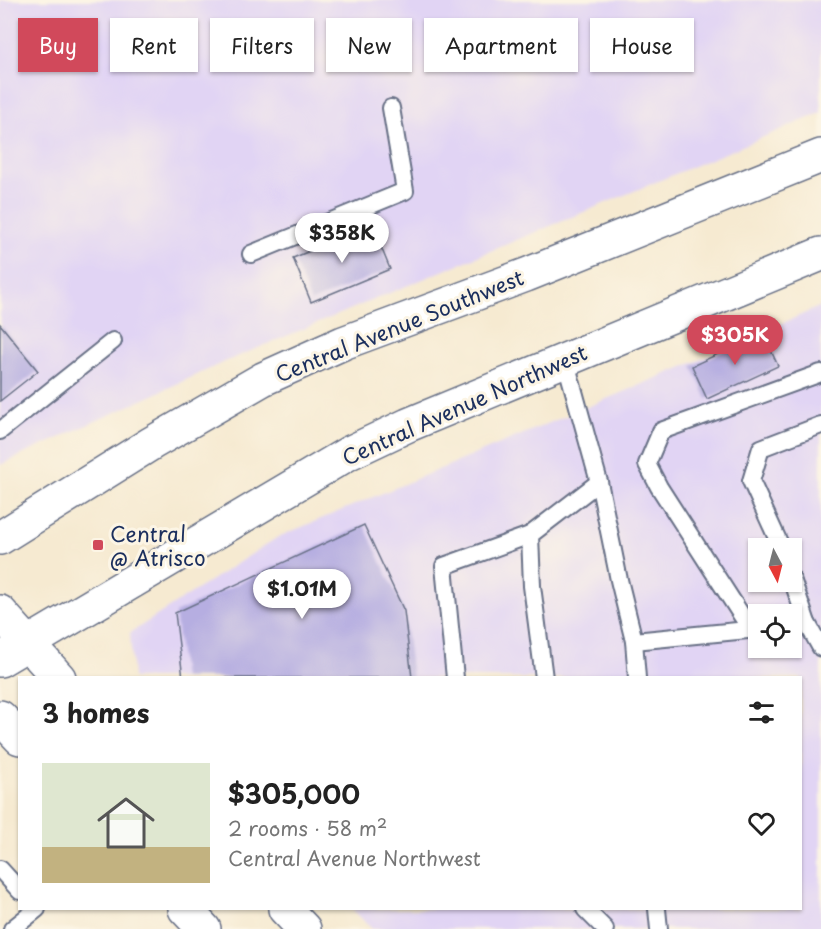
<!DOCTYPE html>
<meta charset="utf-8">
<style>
:root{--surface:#fff;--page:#f2f2f2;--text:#222;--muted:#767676;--accent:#d1495b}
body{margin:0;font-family:"Playpen Sans",sans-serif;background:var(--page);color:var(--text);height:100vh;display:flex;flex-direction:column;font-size:22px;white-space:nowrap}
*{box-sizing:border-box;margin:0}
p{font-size:20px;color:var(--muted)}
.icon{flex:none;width:33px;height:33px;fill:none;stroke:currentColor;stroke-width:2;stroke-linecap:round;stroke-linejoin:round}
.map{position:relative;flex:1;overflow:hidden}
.panel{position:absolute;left:18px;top:676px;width:784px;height:234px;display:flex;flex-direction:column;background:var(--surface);border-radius:0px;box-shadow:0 2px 4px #0004}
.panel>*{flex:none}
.top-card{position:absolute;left:18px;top:18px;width:786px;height:54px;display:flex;gap:12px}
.needle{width:39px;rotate:173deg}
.controls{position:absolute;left:748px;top:538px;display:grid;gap:12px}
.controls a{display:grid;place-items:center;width:54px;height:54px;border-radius:0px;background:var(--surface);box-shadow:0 2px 4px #0004;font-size:30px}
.price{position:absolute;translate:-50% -51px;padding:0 14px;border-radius:21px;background:#fff;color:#222;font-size:20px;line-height:39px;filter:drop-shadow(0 2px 3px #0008)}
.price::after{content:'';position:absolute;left:50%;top:36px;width:18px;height:14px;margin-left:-9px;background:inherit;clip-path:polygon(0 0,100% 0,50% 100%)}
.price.active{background:var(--accent);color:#fff}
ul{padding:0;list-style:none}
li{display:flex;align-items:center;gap:18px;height:150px;padding:0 24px}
li span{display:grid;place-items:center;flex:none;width:168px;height:120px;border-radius:0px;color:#555}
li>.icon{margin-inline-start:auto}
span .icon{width:72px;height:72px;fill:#fffc;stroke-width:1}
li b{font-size:26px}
h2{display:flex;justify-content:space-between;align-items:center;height:72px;padding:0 24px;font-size:26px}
.pill{padding:0 21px;border-radius:0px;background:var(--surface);box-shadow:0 2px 4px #0004;font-size:21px;line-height:54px}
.pill.active{background:var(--accent);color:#fff}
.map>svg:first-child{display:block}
</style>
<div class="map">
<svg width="821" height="929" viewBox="0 0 821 929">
<rect width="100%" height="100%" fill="#fcf5e5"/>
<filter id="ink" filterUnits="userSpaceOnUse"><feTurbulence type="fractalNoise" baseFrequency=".0167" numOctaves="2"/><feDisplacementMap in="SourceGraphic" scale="12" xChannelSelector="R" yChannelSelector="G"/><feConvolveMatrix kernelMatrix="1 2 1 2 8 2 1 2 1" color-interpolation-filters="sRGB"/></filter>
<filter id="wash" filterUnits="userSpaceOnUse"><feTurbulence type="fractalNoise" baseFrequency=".008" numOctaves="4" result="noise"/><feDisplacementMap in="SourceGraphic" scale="24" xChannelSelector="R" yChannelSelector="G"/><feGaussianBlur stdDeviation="1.35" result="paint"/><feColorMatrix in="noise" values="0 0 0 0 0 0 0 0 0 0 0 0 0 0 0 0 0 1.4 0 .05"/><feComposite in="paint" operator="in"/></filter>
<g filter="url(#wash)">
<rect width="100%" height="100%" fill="#f6ead1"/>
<!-- built -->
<g fill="#e1d4f4" fill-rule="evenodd">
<path d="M0,0h821v113l-592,247 -229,105z"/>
<path d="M821,306v623h-449l-20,-20h449v-231h-668l-3,-45 148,-96 431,-181zM759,549h33v33h-33zM759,615h33v33h-33z"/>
</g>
<g id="blocks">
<!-- building -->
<g fill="#b6aee1">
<path d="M372,225l18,44 -79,33 -18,-44z"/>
<path d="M0,324l38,47 -38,30z"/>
<path d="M763,333l15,33 -71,33 -15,-33z"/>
<path d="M364,525l40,86 8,67h-229l-8,-65z"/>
</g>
</g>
</g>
<g filter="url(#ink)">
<use href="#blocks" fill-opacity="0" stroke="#687086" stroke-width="1.5"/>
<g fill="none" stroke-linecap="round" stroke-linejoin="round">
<!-- service casing -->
<g stroke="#687086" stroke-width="20">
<g id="service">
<path d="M251,254l154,-63 -14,-83"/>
<path d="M565,359l34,123 20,98 15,61 3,37"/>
<path d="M0,431l113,-90"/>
<path d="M782,549l-31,-68 10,-33 60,-23"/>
<path d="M792,579l15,44 14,25"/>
<path d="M792,625l15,-2"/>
<path d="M751,630l-92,-143 -12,-23 14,-33 160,-58"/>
<path d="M634,641l124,-12"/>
<path d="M455,678l-11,-112 86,-31"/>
<path d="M544,678l-12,-92 -2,-51 69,-53"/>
<path d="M0,869l20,22"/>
<path d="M585,909l20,20"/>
<path d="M657,909l2,20"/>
<path d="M12,929l25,-20"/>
</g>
</g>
<!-- secondary casing -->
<g stroke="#687086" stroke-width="36">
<g id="secondary">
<path d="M0,612l59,66"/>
<path d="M0,717l20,21"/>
<path d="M185,909l19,20"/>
<path d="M285,909l19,20"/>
</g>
</g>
<!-- primary casing -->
<g stroke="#687086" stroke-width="36">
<g id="primary">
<path d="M0,538l152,-95 111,-64 80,-36 183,-68 295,-119"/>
<path d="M0,660l349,-207 59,-28 413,-171"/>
</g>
</g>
<!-- service -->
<use href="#service" stroke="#fff" stroke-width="16"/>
<!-- secondary -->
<use href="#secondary" stroke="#fff" stroke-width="33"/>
<!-- primary -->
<use href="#primary" stroke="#fff" stroke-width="33"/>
</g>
</g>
<!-- markers -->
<rect fill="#d1495b" stroke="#fcf5e5" stroke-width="2" x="92" y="539" width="12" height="12" rx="3"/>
<g text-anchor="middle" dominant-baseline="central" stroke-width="6" stroke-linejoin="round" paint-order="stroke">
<!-- street labels -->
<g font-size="21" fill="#1b2f5e" stroke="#fcf5e5">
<text transform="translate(399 325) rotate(-22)">Central Avenue Southwest</text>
<text transform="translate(464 404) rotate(-24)">Central Avenue Northwest</text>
</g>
<!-- poi labels -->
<g font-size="21" fill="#1b2f5e" stroke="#fcf5e5" text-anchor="start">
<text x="110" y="533">Central<tspan x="110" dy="24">@ Atrisco</tspan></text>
</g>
</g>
</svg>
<div class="controls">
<a><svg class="needle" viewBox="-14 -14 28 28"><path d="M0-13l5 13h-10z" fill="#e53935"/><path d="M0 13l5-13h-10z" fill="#767676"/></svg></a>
<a><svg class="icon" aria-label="locate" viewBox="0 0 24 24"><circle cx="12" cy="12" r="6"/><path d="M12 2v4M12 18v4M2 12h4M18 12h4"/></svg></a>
</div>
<b class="price" style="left:342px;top:264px">$358K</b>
<b class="price active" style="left:735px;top:366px">$305K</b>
<b class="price" style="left:302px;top:620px">$1.01M</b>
<div class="top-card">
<a class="pill active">Buy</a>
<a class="pill">Rent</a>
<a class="pill">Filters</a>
<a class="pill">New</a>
<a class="pill">Apartment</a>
<a class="pill">House</a>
</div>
<section class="panel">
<h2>3 homes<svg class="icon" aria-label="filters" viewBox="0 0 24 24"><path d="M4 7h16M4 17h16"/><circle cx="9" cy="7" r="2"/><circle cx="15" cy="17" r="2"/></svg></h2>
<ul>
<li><span style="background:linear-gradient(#dfe7d0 70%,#c2b280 0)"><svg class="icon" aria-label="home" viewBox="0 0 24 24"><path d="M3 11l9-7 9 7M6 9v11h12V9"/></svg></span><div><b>$305,000</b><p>2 rooms · 58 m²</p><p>Central Avenue Northwest</p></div><svg class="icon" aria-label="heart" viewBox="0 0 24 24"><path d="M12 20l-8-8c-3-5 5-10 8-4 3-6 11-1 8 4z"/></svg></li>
</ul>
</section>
</div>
